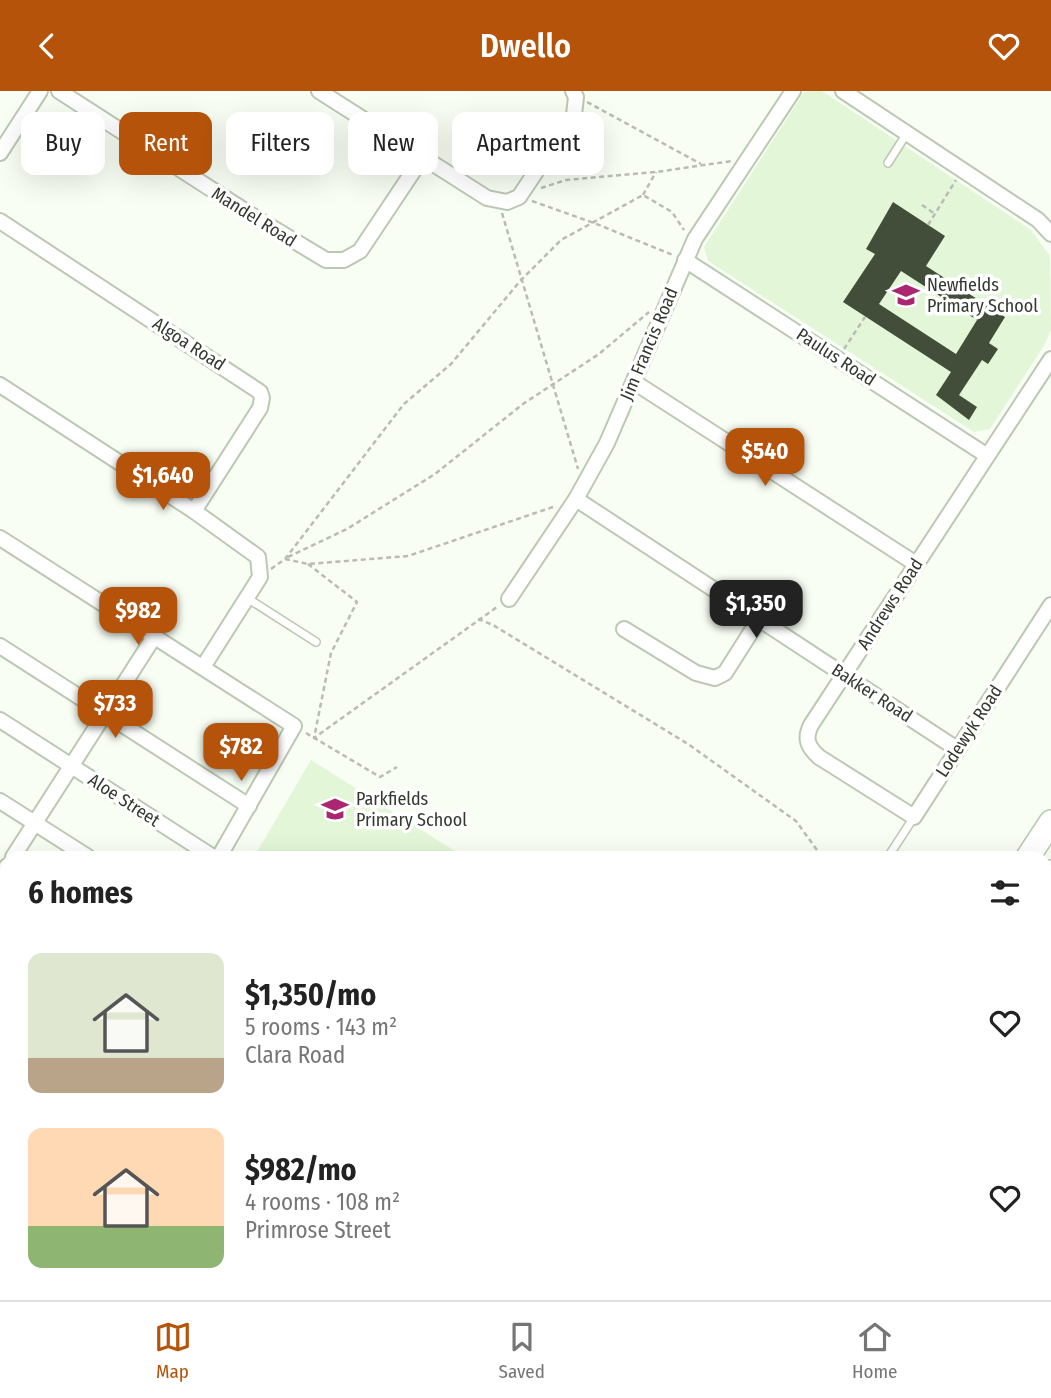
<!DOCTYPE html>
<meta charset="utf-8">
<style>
:root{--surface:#fff;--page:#f2f2f2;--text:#222;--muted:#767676;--line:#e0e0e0;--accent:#b45309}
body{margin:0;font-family:"Fira Sans Condensed",sans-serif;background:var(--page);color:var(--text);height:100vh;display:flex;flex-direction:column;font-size:26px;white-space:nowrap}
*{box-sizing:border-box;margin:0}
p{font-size:23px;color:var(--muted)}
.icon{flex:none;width:38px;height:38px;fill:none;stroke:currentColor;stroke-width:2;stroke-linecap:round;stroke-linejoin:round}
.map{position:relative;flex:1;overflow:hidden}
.panel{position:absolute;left:0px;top:760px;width:1052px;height:450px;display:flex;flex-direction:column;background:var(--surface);border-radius:21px 21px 0 0;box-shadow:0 7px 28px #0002}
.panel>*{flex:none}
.hud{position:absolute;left:21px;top:21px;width:700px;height:63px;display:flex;gap:14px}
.price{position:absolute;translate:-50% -60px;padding:0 16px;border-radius:14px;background:var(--accent);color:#fff;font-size:23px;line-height:46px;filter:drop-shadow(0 2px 4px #0008)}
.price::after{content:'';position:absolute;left:50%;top:42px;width:21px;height:16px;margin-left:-10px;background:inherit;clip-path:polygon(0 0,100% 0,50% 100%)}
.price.current{background:#222;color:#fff}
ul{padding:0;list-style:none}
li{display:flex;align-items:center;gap:21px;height:175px;padding:0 28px}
li span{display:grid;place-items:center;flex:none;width:196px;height:140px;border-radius:14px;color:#555}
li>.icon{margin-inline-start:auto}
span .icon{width:84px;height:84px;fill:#fffc;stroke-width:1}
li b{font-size:30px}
h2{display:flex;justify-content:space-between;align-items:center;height:84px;padding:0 28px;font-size:30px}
.pill{padding:0 24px;border-radius:14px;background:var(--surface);box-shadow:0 7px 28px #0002;font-size:24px;line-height:63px}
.pill.current{background:var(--accent);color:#fff}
header{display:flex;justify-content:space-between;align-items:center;height:91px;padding:0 28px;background:var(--accent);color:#fff;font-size:32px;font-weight:600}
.menu{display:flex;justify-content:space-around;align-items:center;height:98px;border-top:2px solid var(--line);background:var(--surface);font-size:19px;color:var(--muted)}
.menu a{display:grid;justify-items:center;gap:4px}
.menu .current{color:var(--accent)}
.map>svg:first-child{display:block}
</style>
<header><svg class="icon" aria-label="back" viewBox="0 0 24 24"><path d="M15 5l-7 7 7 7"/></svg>Dwello<svg class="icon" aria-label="heart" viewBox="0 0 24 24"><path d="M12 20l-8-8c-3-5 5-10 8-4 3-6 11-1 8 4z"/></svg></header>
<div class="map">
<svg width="1051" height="1209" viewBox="0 0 1051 1209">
<rect width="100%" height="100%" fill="#f8fef4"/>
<!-- built -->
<g fill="#e3f6d7">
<path d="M810,0h12l209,139 19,26 1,74 -6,14 -55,85 -16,3 -266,-171 -4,-14 100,-155z"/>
<path d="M311,669l153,97h-210z"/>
<path d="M1051,802v407h-269l5,-7h258v-390z"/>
</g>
<!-- building -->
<path fill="#424e3a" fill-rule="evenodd" d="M893,111l52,34 -19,30 79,51 -16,26 9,6 -10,15 -6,-4 -23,35 18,12 -8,13 -33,-25 15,-23 -108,-70 32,-48 -9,-5zM901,180l76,49 -21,34 -77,-50z"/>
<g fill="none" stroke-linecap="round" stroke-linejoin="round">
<!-- service casing -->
<g stroke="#bbc9b2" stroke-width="10">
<g id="service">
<path d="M888,72l19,-30"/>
<path d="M247,507l69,44"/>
<path d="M888,766l26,-40"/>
<path d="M1045,1051l6,4"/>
<path d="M1045,1118l6,-8"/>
<path d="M1045,1159l6,-10"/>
<path d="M1012,1202l11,7"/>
<path d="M814,1209l4,-7"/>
</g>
</g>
<!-- minor casing -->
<g stroke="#bbc9b2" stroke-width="18">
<g id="minor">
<path d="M59,0l197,127 70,42h18l16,-9 62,-93"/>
<path d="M319,0l168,107 20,4 12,-5 55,-82 2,-18 -3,-6"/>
<path d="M843,0l195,129 13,14"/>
<path d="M0,62l40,-62"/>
<path d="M0,130l260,171 2,6 -2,10 -66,103"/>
<path d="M685,169l301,195"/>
<path d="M1051,268l-240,366c-7,14 -3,22 8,32l95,60 137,-212"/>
<path d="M634,291l282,182"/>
<path d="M0,294l194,126 64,46 2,20 -57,90"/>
<path d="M576,408l381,250"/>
<path d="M0,447l294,188 -75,131"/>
<path d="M509,508l67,-100 31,-56 88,-204 98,-148"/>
<path d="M624,538l72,44 19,5 10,-5 33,-52"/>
<path d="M0,555l249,160"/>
<path d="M0,629l213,137"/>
<path d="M0,710l88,56"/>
<path d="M13,766l141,-220"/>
<path d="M0,786l7,-11"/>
<path d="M0,889l7,4"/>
<path d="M1045,889l6,4"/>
<path d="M0,1056l7,-12"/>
<path d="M0,1081l7,4"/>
<path d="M0,1130l7,4"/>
<path d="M103,1202l11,7"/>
<path d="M40,1209l3,-7"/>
<path d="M132,1209l4,-7"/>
<path d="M286,1209l4,-7"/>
</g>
</g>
<!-- trunk casing -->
<g stroke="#bbc9b2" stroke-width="26">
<g id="trunk">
<path d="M1028,766l23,-35"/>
<path d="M1045,790l6,-9"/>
<path d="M743,1209l4,-7"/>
<path d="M774,1209l5,-7"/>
</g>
</g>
<!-- path -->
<g stroke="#b8bdb4" stroke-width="2.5" stroke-dasharray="5 3.5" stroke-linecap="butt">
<path d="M587,11l114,62"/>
<path d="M541,97l25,-8 90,-8 76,-11"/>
<path d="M643,104l13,-23"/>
<path d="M532,110l62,22 79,32"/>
<path d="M922,114l13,9"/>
<path d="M502,122l76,256"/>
<path d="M928,134l28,-45"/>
<path d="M844,258l21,-32"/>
<path d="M288,466l59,-28 88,-55 88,-70 76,-50 50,-42"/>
<path d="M285,468l23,5 100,-8 148,-50"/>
<path d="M308,473l49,38 -26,51 -17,85 183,-131"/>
<path d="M271,478l14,-10 119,-155 47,-40 70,-84 40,-40 82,-45 29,17 12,18"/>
<path d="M478,528l15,6 195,119 108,77 26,36"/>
<path d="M306,642l74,44 17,-10"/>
<path d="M463,1202l11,7"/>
</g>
<!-- service -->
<use href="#service" stroke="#fff" stroke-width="7"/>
<!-- minor -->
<use href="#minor" stroke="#fff" stroke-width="14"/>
<!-- trunk -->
<use href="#trunk" stroke="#fff" stroke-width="23"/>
</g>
<!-- icons -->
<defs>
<g id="school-bare" transform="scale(2.1)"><path d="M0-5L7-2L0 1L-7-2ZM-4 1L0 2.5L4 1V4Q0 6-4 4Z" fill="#ab2670" stroke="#fff" stroke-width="2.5" paint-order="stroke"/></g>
</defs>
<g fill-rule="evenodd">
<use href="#school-bare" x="906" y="204"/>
<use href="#school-bare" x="335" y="718"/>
</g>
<g text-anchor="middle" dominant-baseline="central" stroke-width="7" stroke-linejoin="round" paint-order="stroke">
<!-- street labels -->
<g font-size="18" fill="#343930" stroke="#fff">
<text transform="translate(254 126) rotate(32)">Mandel Road</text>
<text transform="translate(189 253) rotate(33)">Algoa Road</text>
<text transform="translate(649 253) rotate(-67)">Jim Francis Road</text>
<text transform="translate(836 266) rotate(33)">Paulus Road</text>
<text transform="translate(890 513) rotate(-57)">Andrews Road</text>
<text transform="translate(872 602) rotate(33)">Bakker Road</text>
<text transform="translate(969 640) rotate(-57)">Lodewyk Road</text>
<text transform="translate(124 709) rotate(33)">Aloe Street</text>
</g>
<!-- poi labels -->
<g font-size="18" fill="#343930" stroke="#fff" text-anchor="start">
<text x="927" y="194">Newfields<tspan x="927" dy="21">Primary School</tspan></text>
<text x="356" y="708">Parkfields<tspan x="356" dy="21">Primary School</tspan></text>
</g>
</g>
</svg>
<b class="price" style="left:765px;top:397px">$540</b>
<b class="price" style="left:163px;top:421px">$1,640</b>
<b class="price current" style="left:756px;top:549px">$1,350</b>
<b class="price" style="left:138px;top:556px">$982</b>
<b class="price" style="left:115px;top:649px">$733</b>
<b class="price" style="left:241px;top:692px">$782</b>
<div class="hud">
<a class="pill">Buy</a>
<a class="pill current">Rent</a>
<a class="pill">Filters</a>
<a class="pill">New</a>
<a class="pill">Apartment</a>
</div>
<section class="panel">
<h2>6 homes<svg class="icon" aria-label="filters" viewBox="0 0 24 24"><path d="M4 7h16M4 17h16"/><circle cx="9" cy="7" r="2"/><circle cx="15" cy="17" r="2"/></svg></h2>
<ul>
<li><span style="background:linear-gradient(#dfe7d0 75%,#b9a48a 0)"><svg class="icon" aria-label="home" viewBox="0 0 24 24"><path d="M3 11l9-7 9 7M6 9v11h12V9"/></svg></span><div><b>$1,350/mo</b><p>5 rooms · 143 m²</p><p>Clara Road</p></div><svg class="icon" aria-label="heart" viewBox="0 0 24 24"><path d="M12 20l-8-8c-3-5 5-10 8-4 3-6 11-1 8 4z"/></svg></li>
<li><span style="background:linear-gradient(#ffd9b3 70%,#8fb573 0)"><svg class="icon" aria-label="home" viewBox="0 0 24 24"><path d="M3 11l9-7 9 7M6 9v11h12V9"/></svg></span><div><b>$982/mo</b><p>4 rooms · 108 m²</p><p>Primrose Street</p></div><svg class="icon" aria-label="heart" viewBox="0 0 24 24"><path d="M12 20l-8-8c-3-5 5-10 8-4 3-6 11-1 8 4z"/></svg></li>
</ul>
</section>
</div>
<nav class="menu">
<a class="current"><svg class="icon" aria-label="map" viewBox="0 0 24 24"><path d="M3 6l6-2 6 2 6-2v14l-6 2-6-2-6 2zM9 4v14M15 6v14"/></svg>Map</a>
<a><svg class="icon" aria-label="saved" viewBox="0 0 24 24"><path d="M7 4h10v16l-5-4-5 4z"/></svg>Saved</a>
<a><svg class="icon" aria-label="home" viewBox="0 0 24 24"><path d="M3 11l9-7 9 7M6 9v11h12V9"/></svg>Home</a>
</nav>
